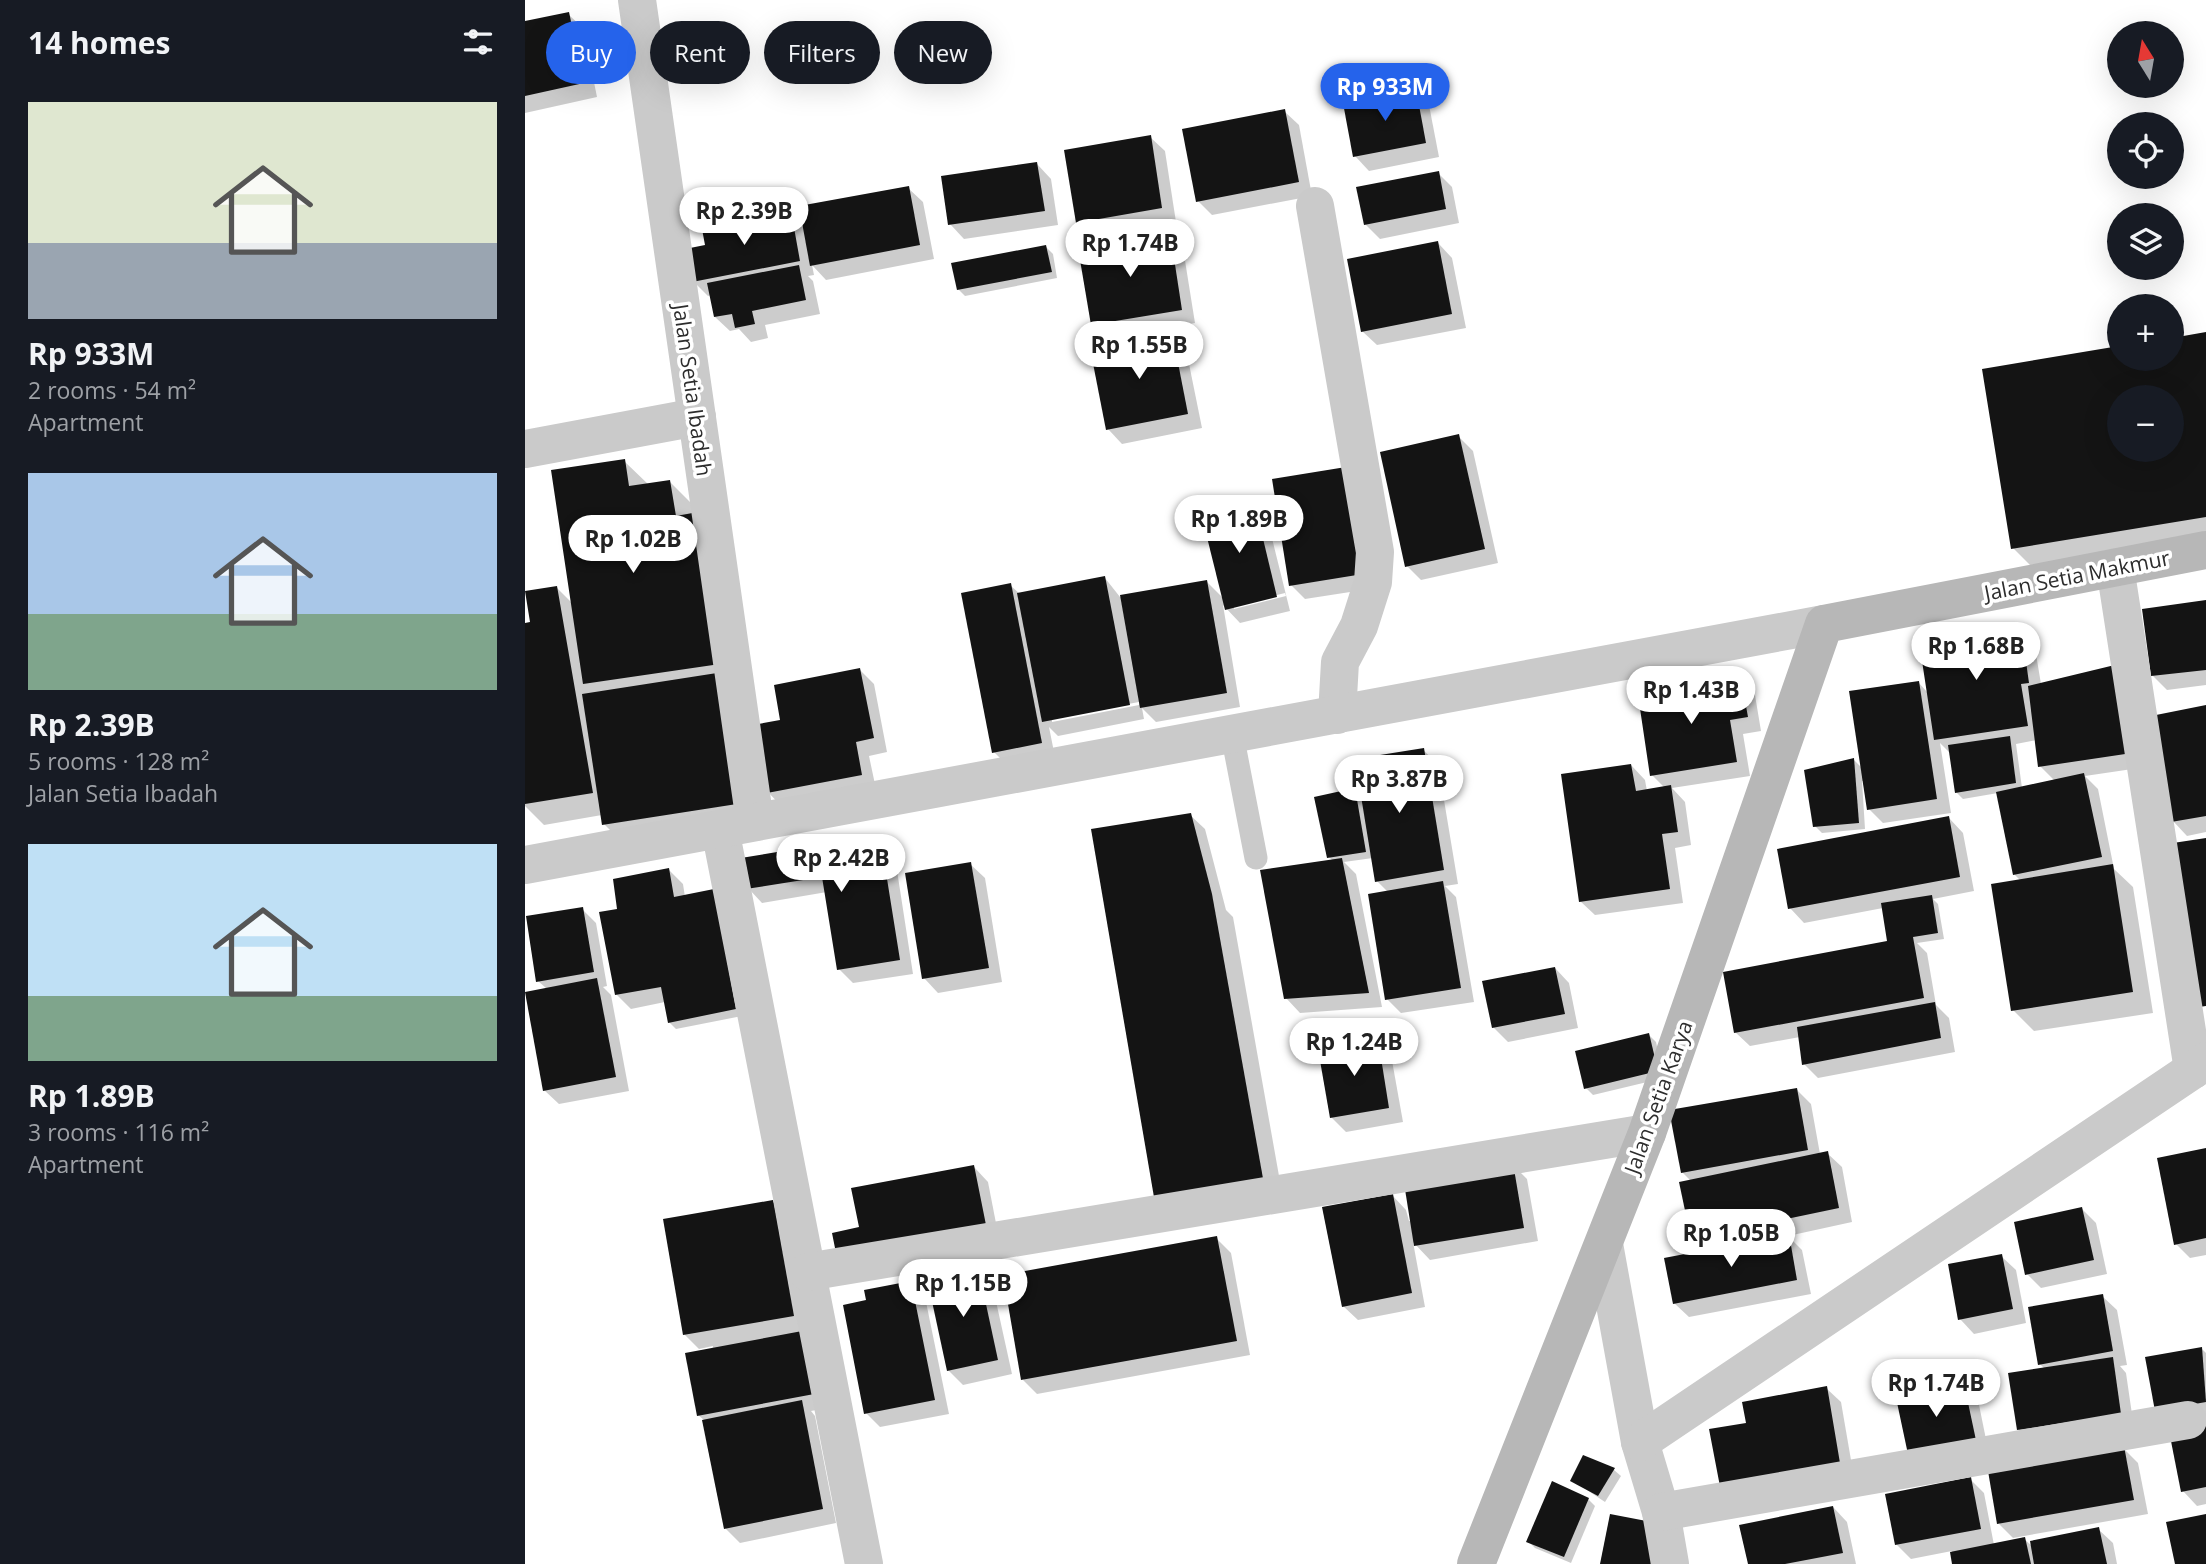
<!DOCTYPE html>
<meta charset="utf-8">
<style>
:root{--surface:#171b24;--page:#20242c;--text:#f1f3f6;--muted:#9ea1a6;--accent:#2563eb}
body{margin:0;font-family:"Open Sans",sans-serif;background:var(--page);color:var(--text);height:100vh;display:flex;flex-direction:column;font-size:26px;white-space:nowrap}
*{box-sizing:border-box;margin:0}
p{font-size:23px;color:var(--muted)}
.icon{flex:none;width:38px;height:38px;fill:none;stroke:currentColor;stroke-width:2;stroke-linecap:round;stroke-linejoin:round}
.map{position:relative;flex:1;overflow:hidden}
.drawer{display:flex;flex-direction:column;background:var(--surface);width:525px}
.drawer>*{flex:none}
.top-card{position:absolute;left:21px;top:21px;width:665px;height:63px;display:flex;gap:14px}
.needle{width:46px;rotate:349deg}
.tools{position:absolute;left:1582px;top:21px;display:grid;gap:14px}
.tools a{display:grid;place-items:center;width:77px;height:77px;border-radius:50%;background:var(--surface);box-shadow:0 7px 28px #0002;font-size:35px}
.price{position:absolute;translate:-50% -60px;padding:0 16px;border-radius:24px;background:#fff;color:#222;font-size:23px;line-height:46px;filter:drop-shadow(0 2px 4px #0008)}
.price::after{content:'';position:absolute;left:50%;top:42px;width:21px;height:16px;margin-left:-10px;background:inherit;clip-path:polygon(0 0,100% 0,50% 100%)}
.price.active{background:var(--accent);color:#fff}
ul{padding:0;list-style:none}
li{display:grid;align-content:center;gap:14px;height:371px;padding:0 28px}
li span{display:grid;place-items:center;height:217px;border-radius:0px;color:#555}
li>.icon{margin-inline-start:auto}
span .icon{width:126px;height:126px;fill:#fffc;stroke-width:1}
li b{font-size:30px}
h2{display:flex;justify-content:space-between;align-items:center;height:84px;padding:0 28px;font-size:30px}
.pill{padding:0 24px;border-radius:32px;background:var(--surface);box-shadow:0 7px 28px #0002;font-size:24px;line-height:63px}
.pill.active{background:var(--accent);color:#fff}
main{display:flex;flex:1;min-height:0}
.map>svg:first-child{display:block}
</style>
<main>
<section class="drawer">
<h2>14 homes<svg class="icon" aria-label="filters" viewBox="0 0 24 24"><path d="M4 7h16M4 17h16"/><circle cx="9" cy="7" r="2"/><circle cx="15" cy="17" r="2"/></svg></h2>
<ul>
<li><span style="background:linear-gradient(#dfe7d0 65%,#9aa5b1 0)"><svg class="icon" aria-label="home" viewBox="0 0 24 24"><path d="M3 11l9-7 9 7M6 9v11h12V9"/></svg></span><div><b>Rp 933M</b><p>2 rooms · 54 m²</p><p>Apartment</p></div></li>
<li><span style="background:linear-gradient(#a9c7e8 65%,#7fa58c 0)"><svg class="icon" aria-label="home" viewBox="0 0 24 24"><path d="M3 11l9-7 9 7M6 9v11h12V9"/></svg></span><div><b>Rp 2.39B</b><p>5 rooms · 128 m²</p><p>Jalan Setia Ibadah</p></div></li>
<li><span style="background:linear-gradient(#bfe0f5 70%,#7fa58c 0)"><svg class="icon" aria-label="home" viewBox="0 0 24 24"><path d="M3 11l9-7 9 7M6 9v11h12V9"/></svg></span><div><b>Rp 1.89B</b><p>3 rooms · 116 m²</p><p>Apartment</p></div></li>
</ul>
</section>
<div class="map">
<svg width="1681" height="1564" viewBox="0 0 1681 1564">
<rect width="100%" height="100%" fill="#fff"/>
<!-- shadow -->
<g fill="#0003" fill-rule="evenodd">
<path d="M43,14l15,14 14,69 -72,16v-90z"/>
<path d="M890,91l14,14 10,52 -70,14 -14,-15z"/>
<path d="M759,111l15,14 13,71 -100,19 -14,-14z"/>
<path d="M625,137l15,14 11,71 -84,15 -15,-14z"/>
<path d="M512,164l14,15 7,46 -94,14 -14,-15z"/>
<path d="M913,173l14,14 7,36 -79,16 -15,-15z"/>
<path d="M383,188l15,14 11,57 -108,21 -14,-15 2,10 -6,1 5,5 7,33 -55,11 3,13 -17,4 -12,-13 -9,2 -15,-14 -4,-22 -3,1 -15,-15 14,-34 83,-34 14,15z"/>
<path d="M644,234l14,14 12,75 -88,16 -14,-14z"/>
<path d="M913,243l14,15 14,70 -89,17 -15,-14z"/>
<path d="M521,247l7,7 4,24 -92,18 -7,-7z"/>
<path d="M647,334l14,15 16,79 -80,16 -14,-15z"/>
<path d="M1681,334v214l-166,27 -27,-27 -29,-178 135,-22v11h53v-20zM1594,397h53v53h-53z"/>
<path d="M933,436l15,15 25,112 -77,17 -14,-14z"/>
<path d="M99,461l25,24 21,-3 27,27 60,316 -132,20 -21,-21 -2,-9 -58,10 -19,-19v-181l7,-2 25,-35 16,16z"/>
<path d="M749,480l102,108 -71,11 -14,-14z"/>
<path d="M728,503l14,15 23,93 -50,12 -17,-18 17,102 -84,15 -14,-14 2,11 -86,17 -9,-9 6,30 -47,9 -14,-14 16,-167 10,9 85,-16 15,19 87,-15 17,17zM760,593l1,3 -52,13v-3zM614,702v3l-87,17v-4z"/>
<path d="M1681,602v83l-39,5 -14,-14 -10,-65z"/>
<path d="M1495,627l14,15 7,42 105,83 -61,9 13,13 16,80 19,18 20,126 -119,18 -21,-21 8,-129 -7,-7 -16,-81 -35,6 -7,-7 -6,-39 -10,-10 11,70 -68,10 -14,-14 -5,-28h-2l3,48 -43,4 -7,-7 39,-66 8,8 56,-86 10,11zM1512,740l3,26 15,15 -33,7 -6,-44z"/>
<path d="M335,670l14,14 13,68 -18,4 7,33 -94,18 -14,-15 14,-71z"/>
<path d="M1216,681l14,14 6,36 -18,3 7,42 -78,12 13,14 6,43 -16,3 8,55 -88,12 -15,-14 51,-136 14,15 2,11 18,-3 -13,-13z"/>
<path d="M1681,707v125l-19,4 -14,-15 -20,-104z"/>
<path d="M898,750l15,14 20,120 -13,2 11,11 18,105 -73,11 -14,-14 1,-107 -11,-11 -4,-23 -29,4 12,12 26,133 -82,6 -14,-15 47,-137 -4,-4 26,-67 8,9z"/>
<path d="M665,815l15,14 21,81 7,7 51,287 -106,19z"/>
<path d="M1424,818l14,15 11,58 -41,8 5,5 6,35 -27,4 10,10 9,52 13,13 6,34 -137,26 -14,-14 -4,-27 -50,9 -15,-14 156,-90 -8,-34 -79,15 -14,-15z"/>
<path d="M355,837l14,14 19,123 -60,9 -14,-14 -12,-77 -65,11 -14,-15z"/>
<path d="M445,864l15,14 17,104 -64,11 -14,-15z"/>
<path d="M144,870l14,14 2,13 57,119 -66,13 -7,-7 -4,-20 -34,7 -15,-15 3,-84z"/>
<path d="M57,909l14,14 11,63 -4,1 8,8 18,96 -70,13 -15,-14 3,-101 -9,-8z"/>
<path d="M1030,968l14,15 9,45 -70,14 -15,-15z"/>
<path d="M1124,1035l7,7 8,36 -71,17 -7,-7z"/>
<path d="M852,1041l14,14 12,67 -57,10 -15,-15z"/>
<path d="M1272,1090l14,14 9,50 7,-1 15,14 10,55 -64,14 14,14 9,44 -122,23 -15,-14 32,-51 -13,-14 -2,-57 -9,-9z"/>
<path d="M1681,1150v105l-16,3 -14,-14 -17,-85z"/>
<path d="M988,1165l14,14 11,62 -108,19 -17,-18 12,65 -67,13 -15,-14 49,-111 14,15 3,11h3z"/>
<path d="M449,1167l14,15 13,67 -140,-20z"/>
<path d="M248,1202l14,14 51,190 -27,5 4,5 21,107 -96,20 -14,-14 -22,-109 -6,-5 15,-69 -14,3 -15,-15z"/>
<path d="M1557,1209l14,14 11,51 -66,14 -14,-14z"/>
<path d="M691,1238l15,15 19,102 -213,39 -14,-14z"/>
<path d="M1476,1256l15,14 10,53 -52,11 -14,-15z"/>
<path d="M453,1269l14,14 20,91 -49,11 -15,-15z"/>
<path d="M386,1283l14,14 24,117 -69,13 -14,-14 2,-111z"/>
<path d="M1577,1296l15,14 10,55 -7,1 6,7 8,55 -101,15 -15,-14 27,-60 -5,-5z"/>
<path d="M1677,1349l4,4v65l-35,7z"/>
<path d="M1437,1381l15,14 13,64 -65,14z"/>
<path d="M1301,1388l15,14 15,87 -108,-65z"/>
<path d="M1681,1426v78l-9,2 -14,-15z"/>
<path d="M1598,1448l15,15 10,51 -135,24 -14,-14z"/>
<path d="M1059,1457l30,13 7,6 -16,26 -33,-22z"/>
<path d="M1445,1479l14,14 10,52 29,-5 -1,-3 11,10 65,-18 15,14 4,21h-163l-2,-13 -41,8 -15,-15z"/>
<path d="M1063,1499l7,7 -24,57 -36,-15 -7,-7z"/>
<path d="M1308,1507l14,15 9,42h-106z"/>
</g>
<!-- building -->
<g fill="#141414" fill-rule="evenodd">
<path d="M44,12l15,71 -59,13v-75z"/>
<path d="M891,89l10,54 -73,14 -10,-54z"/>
<path d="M760,109l14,73 -103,20 -14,-73z"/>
<path d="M626,135l11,73 -86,15 -12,-73z"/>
<path d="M512,162l8,49 -97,14 -7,-49z"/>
<path d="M914,171l7,38 -82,16 -8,-38z"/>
<path d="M384,186l11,59 -110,21 -11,-60z"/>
<path d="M266,211l9,50 -108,21 -7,-33 20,-4 -3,-16z"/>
<path d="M645,232l12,78 -91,15 -13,-77z"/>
<path d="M913,241l14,73 -91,18 -14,-73z"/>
<path d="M521,245l6,27 -95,18 -6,-27z"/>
<path d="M274,265l7,35 -54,11 3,13 -20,4 -3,-14 -18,3 -7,-34z"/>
<path d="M647,332l16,82 -82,16 -16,-82z"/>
<path d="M1681,332v185l-195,32 -29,-180 137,-23v13h53v-21zM1594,397h53v53h-53z"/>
<path d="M934,434l26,115 -80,18 -25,-115z"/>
<path d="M100,459l4,27 41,-6 6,36 22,-4 22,152 -137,20 -32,-214z"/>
<path d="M821,467l17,107 -74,12 -17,-107z"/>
<path d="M729,501l23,96 -52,13 -24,-97z"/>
<path d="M580,576l25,129 -88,17 -25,-129z"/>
<path d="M682,580l20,113 -87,15 -20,-113z"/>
<path d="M486,583l31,160 -50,10 -31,-160z"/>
<path d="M32,586l36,207 -68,11v-181l5,-1 -5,-31z"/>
<path d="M1681,600v70l-55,6 -9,-67z"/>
<path d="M1496,626l8,57 -8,1 7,42 -94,14 -15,-99z"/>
<path d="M1594,664l13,89 -94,14 -10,-81z"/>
<path d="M335,668l14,70 -18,4 6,33 -95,18 -14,-68 27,-5 -6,-35z"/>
<path d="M192,673l20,131 -135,21 -20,-131z"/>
<path d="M1216,679l7,38 -18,3 7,42 -87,14 -12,-81z"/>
<path d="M1394,681l18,118 -70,11 -18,-119z"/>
<path d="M1681,705v111l-35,6 -20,-106z"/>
<path d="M1485,736l6,47 -61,10 -7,-48z"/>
<path d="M899,748l20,122 -69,12 -20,-123z"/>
<path d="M1329,758l5,65 -46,4 -9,-57z"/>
<path d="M1106,764l5,27 35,-6 7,47 -16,2 8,55 -91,13 -18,-128z"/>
<path d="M1559,773l18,84 -89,18 -17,-83z"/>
<path d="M830,788l11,64 -39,6 -13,-61z"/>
<path d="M666,813l21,81 52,290 -109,19 -64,-374z"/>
<path d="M1424,816l11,61 -172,32 -11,-60z"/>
<path d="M355,835l20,125 -63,10 -15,-93 -76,12 -5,-31z"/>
<path d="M1681,838v168l-7,1 -26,-164z"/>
<path d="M817,858l27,135 -85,6 -24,-129z"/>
<path d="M446,862l18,106 -67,11 -17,-106z"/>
<path d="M1588,864l20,128 -122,19 -20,-127z"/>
<path d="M144,868l5,29 40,-8 22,120 -68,14 -7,-36 -46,8 -16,-83 18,-3 -4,-30z"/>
<path d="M918,881l18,107 -76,12 -17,-106z"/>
<path d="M1407,895l6,38 -25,4 11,61 -190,35 -11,-61 164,-31 -6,-38z"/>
<path d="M58,907l11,65 -58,10 -10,-66z"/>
<path d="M1030,967l10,47 -73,14 -10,-47z"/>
<path d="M72,978l19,99 -73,14 -18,-99z"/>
<path d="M1410,1002l6,36 -139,27 -5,-38z"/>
<path d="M1124,1033l9,38 -74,18 -9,-38z"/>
<path d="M853,1039l11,69 -59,10 -12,-69z"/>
<path d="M1272,1088l11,62 -127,23 -12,-63z"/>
<path d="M1681,1148v90l-32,7 -17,-87z"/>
<path d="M1303,1151l11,57 -148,31 -12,-57z"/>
<path d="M988,1163l11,65 -110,18 -10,-63z"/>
<path d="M449,1165l14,70 -150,28 -6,-30 27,-6 -8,-39z"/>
<path d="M868,1194l19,99 -70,14 -20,-100z"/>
<path d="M248,1200l21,116 -111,19 -20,-116z"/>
<path d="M1557,1207l12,53 -69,15 -11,-53z"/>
<path d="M1264,1234l8,46 -124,24 -9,-46z"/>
<path d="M692,1236l20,105 -216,39 -18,-105z"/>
<path d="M1477,1254l11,55 -55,11 -10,-56z"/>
<path d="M453,1267l20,93 -51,11 -20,-93z"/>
<path d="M386,1281l24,119 -71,14 -21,-109 23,-5 -2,-10z"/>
<path d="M1578,1294l10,57 -75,14 -10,-58z"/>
<path d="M288,1329l12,63 -128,24 -12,-63z"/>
<path d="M1677,1347l4,55 -51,9 -10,-54z"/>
<path d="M1588,1357l8,57 -104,16 -9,-57z"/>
<path d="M1438,1379l14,66 -68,14 -14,-66z"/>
<path d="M1302,1386l15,89 -120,22 -13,-68 37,-6 -4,-21z"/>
<path d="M277,1400l21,109 -99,20 -22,-109z"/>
<path d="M1681,1424v63l-25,5 -12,-61z"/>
<path d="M1599,1446l10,54 -137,24 -9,-53z"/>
<path d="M1058,1455l32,13 -17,28 -28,-15z"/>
<path d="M1446,1477l10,52 -86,16 -10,-51z"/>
<path d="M1027,1481l37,17 -25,59 -38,-15z"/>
<path d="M1308,1506l10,47 -58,11h-37l-9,-39z"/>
<path d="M1085,1514l52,10 -8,40h-54z"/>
<path d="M1681,1514v50h-31l-9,-42z"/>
<path d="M1574,1527l8,37h-73l-4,-23z"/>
<path d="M1500,1537l6,27h-79l-2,-12z"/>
</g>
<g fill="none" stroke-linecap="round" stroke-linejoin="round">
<!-- lane -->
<path stroke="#cacaca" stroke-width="23" d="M707,734l24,124"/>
<!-- street -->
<g stroke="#cacaca" stroke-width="38">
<path d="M112,0l118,822"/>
<path d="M790,206l60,346 -2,30 -14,44 -19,36 -3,53"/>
<path d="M0,449l172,-32"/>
<path d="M1590,567l78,503"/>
<path d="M195,829l144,735"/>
<path d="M0,865l1299,-241"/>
<path d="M1079,1244l36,198 21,70 9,52"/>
<path d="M282,1272l840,-139"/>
<path d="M1115,1442l566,-381"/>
<path d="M1136,1512l527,-92"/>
</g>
<!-- secondary -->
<path stroke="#b7b7b7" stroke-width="38" d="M951,1564l171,-431 177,-509 382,-74"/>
</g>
<g text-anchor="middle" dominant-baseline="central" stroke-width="7" stroke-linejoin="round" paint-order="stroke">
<!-- street labels -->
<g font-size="21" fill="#2d2d2d" stroke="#fff">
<text transform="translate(168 390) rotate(82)">Jalan Setia Ibadah</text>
<text transform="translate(1552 575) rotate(-11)">Jalan Setia Makmur</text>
<text transform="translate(1133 1097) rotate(-70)">Jalan Setia Karya</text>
</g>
</g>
</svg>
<div class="tools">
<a><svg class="needle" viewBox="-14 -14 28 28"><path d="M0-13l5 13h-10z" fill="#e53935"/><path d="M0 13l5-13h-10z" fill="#9ea1a6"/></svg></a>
<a><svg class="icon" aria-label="locate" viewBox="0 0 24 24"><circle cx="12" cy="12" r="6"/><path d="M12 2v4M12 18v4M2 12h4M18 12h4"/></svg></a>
<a><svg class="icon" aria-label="layers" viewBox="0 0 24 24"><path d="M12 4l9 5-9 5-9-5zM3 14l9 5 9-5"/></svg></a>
<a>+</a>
<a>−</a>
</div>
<b class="price active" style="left:860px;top:123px">Rp 933M</b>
<b class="price" style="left:219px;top:247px">Rp 2.39B</b>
<b class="price" style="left:605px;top:279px">Rp 1.74B</b>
<b class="price" style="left:614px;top:381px">Rp 1.55B</b>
<b class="price" style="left:714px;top:555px">Rp 1.89B</b>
<b class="price" style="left:108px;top:575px">Rp 1.02B</b>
<b class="price" style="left:1451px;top:682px">Rp 1.68B</b>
<b class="price" style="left:1166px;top:726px">Rp 1.43B</b>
<b class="price" style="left:874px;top:815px">Rp 3.87B</b>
<b class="price" style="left:316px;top:894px">Rp 2.42B</b>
<b class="price" style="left:829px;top:1078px">Rp 1.24B</b>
<b class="price" style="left:1206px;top:1269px">Rp 1.05B</b>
<b class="price" style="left:438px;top:1319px">Rp 1.15B</b>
<b class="price" style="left:1411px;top:1419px">Rp 1.74B</b>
<div class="top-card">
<a class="pill active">Buy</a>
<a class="pill">Rent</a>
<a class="pill">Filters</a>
<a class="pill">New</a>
</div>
</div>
</main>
